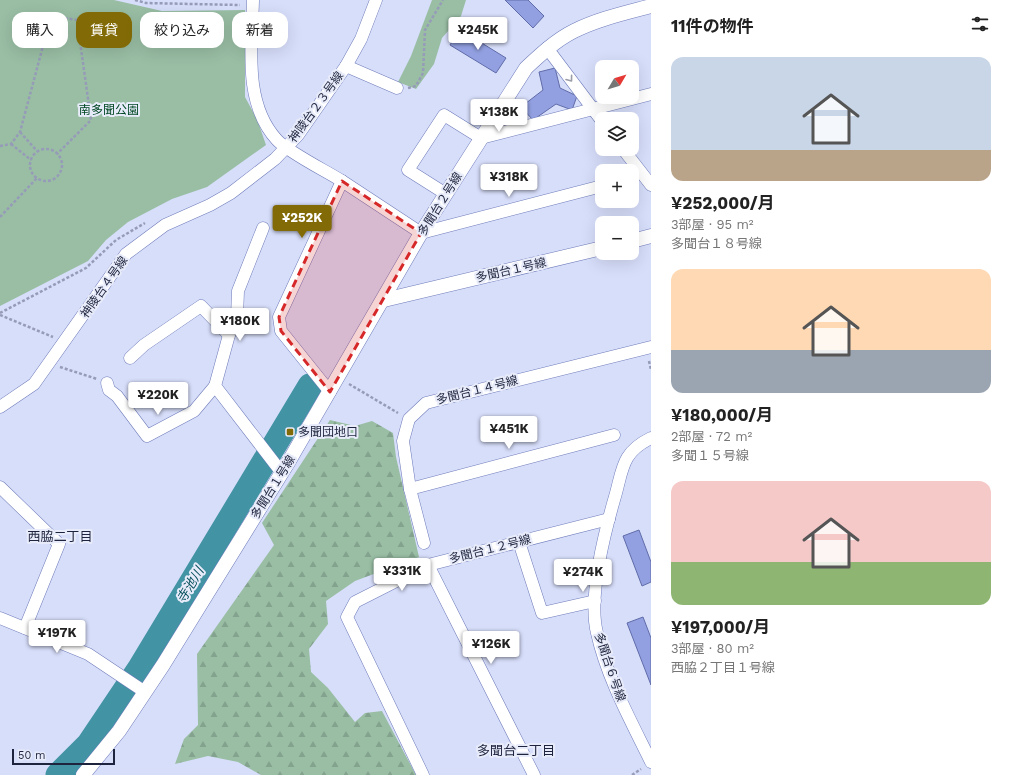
<!DOCTYPE html>
<html lang="ja">
<meta charset="utf-8">
<style>
:root{--surface:#fff;--page:#f6f6f6;--text:#222;--muted:#767676;--accent:#826b06}
body{margin:0;font-family:"Work Sans","Noto Sans JP",sans-serif;background:var(--page);color:var(--text);height:100vh;display:flex;flex-direction:column;font-size:15px;white-space:nowrap}
*{box-sizing:border-box;margin:0}
p{font-size:13px;color:var(--muted)}
.icon{flex:none;width:22px;height:22px;fill:none;stroke:currentColor;stroke-width:2;stroke-linecap:round;stroke-linejoin:round}
.map{position:relative;flex:1;overflow:hidden}
.sheet{display:flex;flex-direction:column;background:var(--surface);width:360px}
.sheet>*{flex:none}
.guide{position:absolute;left:12px;top:12px;width:380px;height:36px;display:flex;gap:8px}
.needle{width:26px;rotate:52deg}
.buttons{position:absolute;left:595px;top:60px;display:grid;gap:8px}
.buttons a{display:grid;place-items:center;width:44px;height:44px;border-radius:8px;background:var(--surface);box-shadow:0 4px 16px #0002;font-size:20px}
.scale{position:absolute;left:12px;bottom:10px;width:103px;box-sizing:border-box;padding-left:4px;border:2px solid #1f243e;border-top:0;font-size:11px;line-height:14px;white-space:nowrap;color:#1f243e;-webkit-text-stroke:3px #e8ecfa;paint-order:stroke}
.price{position:absolute;translate:-50% -34px;padding:0 9px;border-radius:4px;background:#fff;color:#222;font-size:13px;line-height:26px;filter:drop-shadow(0 1px 2px #0008)}
.price::after{content:'';position:absolute;left:50%;top:24px;width:12px;height:9px;margin-left:-6px;background:inherit;clip-path:polygon(0 0,100% 0,50% 100%)}
.price.selected{background:var(--accent);color:#fff}
ul{padding:0;list-style:none}
li{display:grid;align-content:center;gap:8px;height:212px;padding:0 20px}
li span{display:grid;place-items:center;height:124px;border-radius:12px;color:#555}
li>.icon{margin-inline-start:auto}
span .icon{width:72px;height:72px;fill:#fffc;stroke-width:1}
li b{font-size:17px}
h2{display:flex;justify-content:space-between;align-items:center;height:48px;padding:0 20px;font-size:17px}
.chip{padding:0 14px;border-radius:12px;background:var(--surface);box-shadow:0 4px 16px #0002;font-size:14px;line-height:36px}
.chip.selected{background:var(--accent);color:#fff}
main{display:flex;flex:1;min-height:0}
.map>svg:first-child{display:block}
</style>
<main>
<div class="map">
<svg width="651" height="775" viewBox="0 0 651 775">
<defs>
<pattern id="forest-firs" width="22" height="20" patternUnits="userSpaceOnUse"><rect width="22" height="20" fill="#99bea4"/><path d="M5 1l3.5 6h-7zM16 11l3.5 6h-7z" fill="#83a38e"/></pattern>
</defs>
<rect width="100%" height="100%" fill="#d7defa"/>
<!-- forest -->
<path fill="url(#forest-firs)" d="M330,420l25,6 17,-5 21,12 3,24 23,100 -64,24 -29,20 2,23 -19,25 2,23 17,16 27,34 10,-9 17,-2 34,64h-155l-23,-13 -30,-6 -33,8 9,-25 14,-14 -1,-71 77,-109 -12,-22z"/>
<!-- green -->
<g fill="#99bea4">
<path d="M0,0h114l48,11 83,-1v87l12,22 9,26 -59,42 -35,12 -44,23 -22,18 -18,21 -88,45z"/>
<path d="M432,0h34l-5,16 -19,22 -8,26 -18,25 -18,-7 13,-26z"/>
</g>
<g fill="none" stroke-linecap="round" stroke-linejoin="round">
<!-- river -->
<path stroke="#4293a4" stroke-width="25" d="M58,775l31,-31 51,-76 170,-282"/>
</g>
<!-- building -->
<g fill="#92a0e1" stroke="#606ca9">
<path d="M505,0h23l16,16 -11,12z"/>
<path d="M459,29l47,29 -10,15 -46,-28z"/>
<path d="M555,68l5,20 17,8 -5,14 -16,-6 -23,16 -12,-13 22,-17 -4,-18z"/>
<path d="M639,530l12,32v20l-9,4 -19,-50z"/>
<path d="M643,617l8,21v47l-24,-62z"/>
</g>
<g fill="none" stroke-linecap="round" stroke-linejoin="round">
<!-- minor casing -->
<g stroke="#6f7cba" stroke-width="13">
<g id="minor">
<path d="M253,0c-1,46 -10,103 24,140 11,12 49,31 65,41"/>
<path d="M547,48l55,73"/>
<path d="M346,66l51,22"/>
<path d="M623,149l28,36"/>
<path d="M446,194l-38,-24 36,-55 37,23 170,-44"/>
<path d="M263,228l-25,63 -1,26 -8,18 -14,51 67,87"/>
<path d="M130,358l14,-13 57,-39 28,29"/>
<path d="M107,383l2,7 8,6 30,40 47,-25 21,-25"/>
<path d="M330,392l-49,-61 -2,-14 63,-136 79,52 181,-47"/>
<path d="M0,407l34,-23 92,-130 39,-29 45,-20 21,-12 44,-34 23,-24 48,-69 15,-27 15,-39"/>
<path d="M651,438c-31,15 -28,33 -37,62 -10,35 -26,97 -17,133 10,45 34,88 54,129"/>
<path d="M0,487l59,57 -34,84"/>
<path d="M410,489l204,-54"/>
<path d="M519,542l23,71 53,-12"/>
<path d="M424,543l-14,-54 -7,-48 6,-22 17,-16 225,-56"/>
<path d="M428,565l106,210"/>
<path d="M0,618l88,36 57,38"/>
<path d="M423,775l-76,-158 8,-15 73,-37 181,-46"/>
</g>
</g>
<!-- tertiary casing -->
<g stroke="#6f7cba" stroke-width="15">
<g id="tertiary">
<path d="M632,241l19,-5"/>
<path d="M384,300l218,-52"/>
<path d="M83,775l36,-44 44,-66 126,-204 132,-228 105,-165c15,-14 30,-28 48,-37 24,-12 51,-18 77,-25"/>
</g>
</g>
<!-- path -->
<g stroke="#969cb7" stroke-width="2.5" stroke-dasharray="3 2" stroke-linecap="butt">
<path d="M135,0l11,3 94,2"/>
<path d="M408,88l8,-2 7,-13 2,-43 18,-30"/>
<path d="M20,132l17,19"/>
<path d="M11,144l20,16"/>
<path d="M0,146l11,-2 9,-12 31,-116 26,4 14,100 -34,34"/>
<circle cx="46" cy="165" r="16"/>
<path d="M0,217l37,-39"/>
<path d="M0,313l86,-45 30,-28 29,-17"/>
<path d="M0,315l53,22"/>
<path d="M649,361l2,9"/>
<path d="M60,367l37,12"/>
<path d="M349,384l49,29"/>
<path d="M632,775l9,-6"/>
</g>
<!-- minor -->
<use href="#minor" stroke="#fff" stroke-width="12"/>
<!-- tertiary -->
<use href="#tertiary" stroke="#fff" stroke-width="14"/>
</g>
<!-- one-way arrows -->
<defs><path id="oneway-chevron" d="M-2-3.5L2.5 0L-2 3.5" fill="none" stroke-width="1.6" stroke-linecap="round" stroke-linejoin="round"/></defs>
<use stroke="#9a9ca8" href="#oneway-chevron" transform="translate(570 79) rotate(53)"/>
<!-- marked area -->
<path fill="#d62828" fill-opacity="0.2" stroke="#d62828" stroke-width="3" stroke-dasharray="8 5" stroke-linejoin="round" d="M342,181l79,52 -91,159 -49,-61 -2,-14z"/>
<!-- markers -->
<rect fill="#826b06" stroke="#e8ecfa" stroke-width="1.5" x="286" y="428" width="8" height="8" rx="2"/>
<g text-anchor="middle" dominant-baseline="central" stroke-width="4" stroke-linejoin="round" paint-order="stroke">
<!-- street labels -->
<g font-size="12" fill="#1f243e" stroke="#e8ecfa">
<text transform="translate(316 107) rotate(-54)">神陵台２３号線</text>
<text transform="translate(440 204) rotate(-58)">多聞台２号線</text>
<text transform="translate(511 270) rotate(-13)">多聞台１号線</text>
<text transform="translate(104 287) rotate(-55)">神陵台４号線</text>
<text transform="translate(477 390) rotate(-14)">多聞台１４号線</text>
<text transform="translate(273 487) rotate(-58)">多聞台１号線</text>
<text transform="translate(490 549) rotate(-14)">多聞台１２号線</text>
<text transform="translate(610 667) rotate(71)">多聞台６号線</text>
</g>
<!-- park labels -->
<g font-size="12" fill="#004723" stroke="#e8ecfa">
<text x="109" y="110">南多聞公園</text>
</g>
<!-- poi labels -->
<g font-size="12" fill="#1f243e" stroke="#e8ecfa" text-anchor="start">
<text x="298" y="432">多聞団地口</text>
</g>
<!-- neighbourhood labels -->
<g font-size="13" fill="#1f243e" stroke="#e8ecfa">
<text x="60" y="536">西脇二丁目</text>
<text x="516" y="750">多聞台二丁目</text>
</g>
<!-- water labels -->
<g font-size="13" font-style="italic" fill="#0c5360" stroke="#e8ecfa">
<text transform="translate(190 585) rotate(-59)">寺池川</text>
</g>
</g>
</svg>
<div class="buttons">
<a><svg class="needle" viewBox="-14 -14 28 28"><path d="M0-13l5 13h-10z" fill="#e53935"/><path d="M0 13l5-13h-10z" fill="#767676"/></svg></a>
<a><svg class="icon" aria-label="layers" viewBox="0 0 24 24"><path d="M12 4l9 5-9 5-9-5zM3 14l9 5 9-5"/></svg></a>
<a>+</a>
<a>−</a>
</div>
<div class="scale">50 m</div>
<b class="price" style="left:478px;top:51px">¥245K</b>
<b class="price" style="left:499px;top:133px">¥138K</b>
<b class="price" style="left:509px;top:198px">¥318K</b>
<b class="price selected" style="left:302px;top:239px">¥252K</b>
<b class="price" style="left:240px;top:342px">¥180K</b>
<b class="price" style="left:158px;top:416px">¥220K</b>
<b class="price" style="left:509px;top:450px">¥451K</b>
<b class="price" style="left:402px;top:592px">¥331K</b>
<b class="price" style="left:583px;top:593px">¥274K</b>
<b class="price" style="left:57px;top:654px">¥197K</b>
<b class="price" style="left:491px;top:665px">¥126K</b>
<div class="guide">
<a class="chip">購入</a>
<a class="chip selected">賃貸</a>
<a class="chip">絞り込み</a>
<a class="chip">新着</a>
</div>
</div>
<section class="sheet">
<h2>11件の物件<svg class="icon" aria-label="filters" viewBox="0 0 24 24"><path d="M4 7h16M4 17h16"/><circle cx="9" cy="7" r="2"/><circle cx="15" cy="17" r="2"/></svg></h2>
<ul>
<li><span style="background:linear-gradient(#c9d6e8 75%,#b9a48a 0)"><svg class="icon" aria-label="home" viewBox="0 0 24 24"><path d="M3 11l9-7 9 7M6 9v11h12V9"/></svg></span><div><b>¥252,000/月</b><p>3部屋 · 95 m²</p><p>多聞台１８号線</p></div></li>
<li><span style="background:linear-gradient(#ffd9b3 65%,#9aa5b1 0)"><svg class="icon" aria-label="home" viewBox="0 0 24 24"><path d="M3 11l9-7 9 7M6 9v11h12V9"/></svg></span><div><b>¥180,000/月</b><p>2部屋 · 72 m²</p><p>多聞１５号線</p></div></li>
<li><span style="background:linear-gradient(#f6c9c9 65%,#8fb573 0)"><svg class="icon" aria-label="home" viewBox="0 0 24 24"><path d="M3 11l9-7 9 7M6 9v11h12V9"/></svg></span><div><b>¥197,000/月</b><p>3部屋 · 80 m²</p><p>西脇２丁目１号線</p></div></li>
</ul>
</section>
</main>
